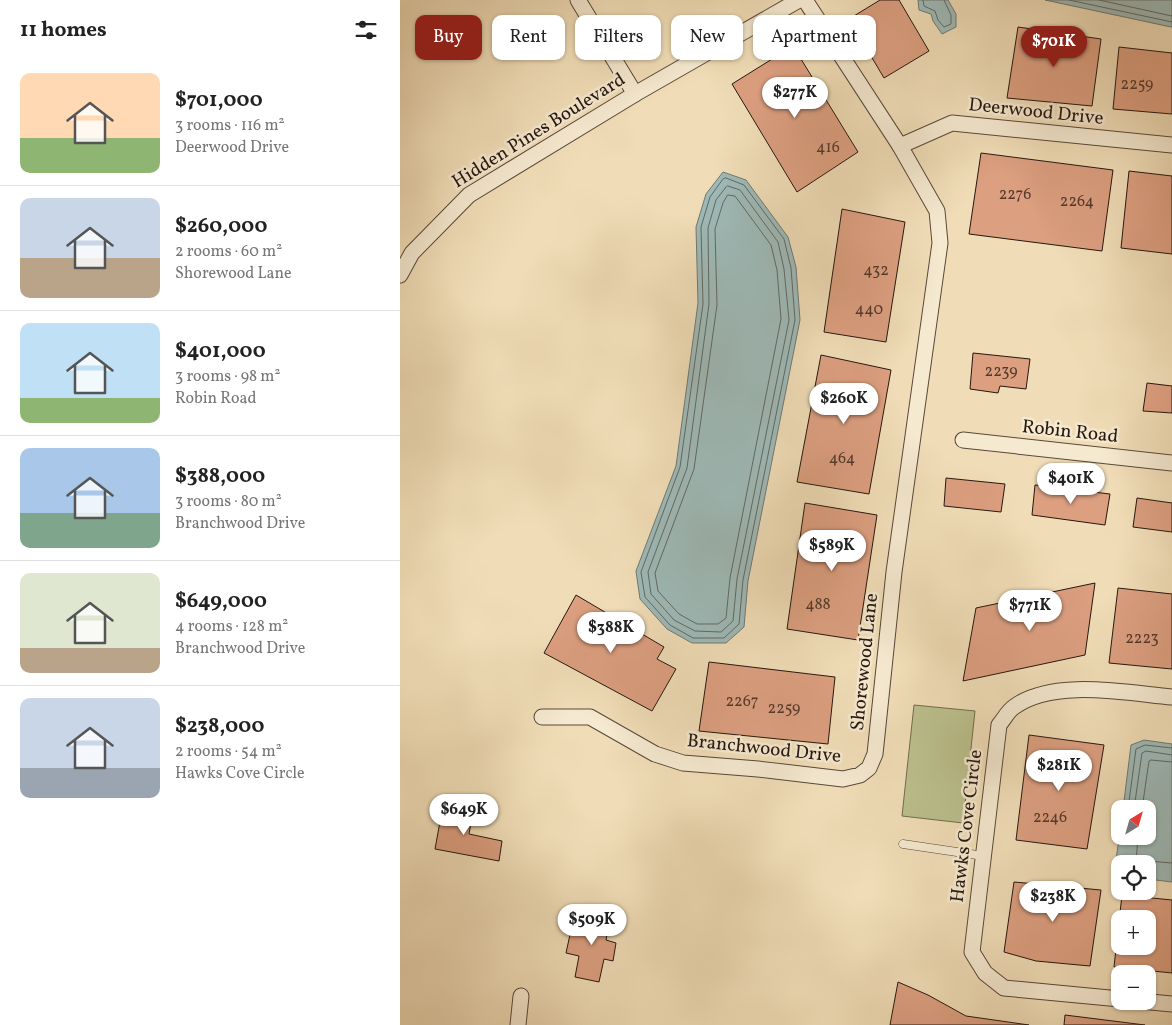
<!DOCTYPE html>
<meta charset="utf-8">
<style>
:root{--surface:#fff;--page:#f6f6f6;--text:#222;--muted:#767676;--line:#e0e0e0;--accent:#8f2418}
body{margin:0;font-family:Vollkorn,serif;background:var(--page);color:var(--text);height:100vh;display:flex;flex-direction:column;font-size:19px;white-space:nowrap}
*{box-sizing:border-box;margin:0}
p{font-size:16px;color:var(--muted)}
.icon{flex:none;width:28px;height:28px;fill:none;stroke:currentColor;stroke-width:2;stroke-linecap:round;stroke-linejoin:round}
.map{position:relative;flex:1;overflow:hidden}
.details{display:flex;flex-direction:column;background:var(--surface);width:400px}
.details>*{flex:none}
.top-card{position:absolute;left:15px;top:15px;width:475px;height:45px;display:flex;gap:10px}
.needle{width:32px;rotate:37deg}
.controls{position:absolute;left:711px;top:800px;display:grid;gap:10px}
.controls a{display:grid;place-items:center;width:45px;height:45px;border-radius:10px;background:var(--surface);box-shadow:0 1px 4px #0004;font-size:25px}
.price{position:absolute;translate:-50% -42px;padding:0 11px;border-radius:18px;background:#fff;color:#222;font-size:16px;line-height:32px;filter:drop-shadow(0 1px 2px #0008)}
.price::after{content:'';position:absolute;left:50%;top:30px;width:15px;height:11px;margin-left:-8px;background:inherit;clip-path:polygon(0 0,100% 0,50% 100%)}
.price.selected{background:var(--accent);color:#fff}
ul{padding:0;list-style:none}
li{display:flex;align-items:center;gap:15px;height:125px;padding:0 20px}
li+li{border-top:1px solid var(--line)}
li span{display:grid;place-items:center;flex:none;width:140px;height:100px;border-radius:10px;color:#555}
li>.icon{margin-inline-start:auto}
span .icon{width:60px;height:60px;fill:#fffc;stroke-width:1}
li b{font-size:21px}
h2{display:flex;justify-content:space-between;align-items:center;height:60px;padding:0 20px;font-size:21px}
.chip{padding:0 18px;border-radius:10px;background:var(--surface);box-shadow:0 1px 4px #0004;font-size:18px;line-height:45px}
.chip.selected{background:var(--accent);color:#fff}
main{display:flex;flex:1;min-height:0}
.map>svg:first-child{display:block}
</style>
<main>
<section class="details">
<h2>11 homes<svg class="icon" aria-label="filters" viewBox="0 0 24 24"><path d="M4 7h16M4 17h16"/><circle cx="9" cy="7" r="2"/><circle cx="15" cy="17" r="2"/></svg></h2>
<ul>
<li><span style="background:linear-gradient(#ffd9b3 65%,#8fb573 0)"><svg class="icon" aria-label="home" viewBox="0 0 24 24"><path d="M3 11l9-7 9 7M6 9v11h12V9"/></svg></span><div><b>$701,000</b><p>3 rooms · 116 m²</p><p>Deerwood Drive</p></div></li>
<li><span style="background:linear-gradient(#c9d6e8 60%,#b9a48a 0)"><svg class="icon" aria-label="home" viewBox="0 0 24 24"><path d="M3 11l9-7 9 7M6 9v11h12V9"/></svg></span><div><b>$260,000</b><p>2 rooms · 60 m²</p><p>Shorewood Lane</p></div></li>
<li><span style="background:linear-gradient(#bfe0f5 75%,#8fb573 0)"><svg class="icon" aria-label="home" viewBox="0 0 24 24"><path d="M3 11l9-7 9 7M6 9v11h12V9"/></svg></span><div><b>$401,000</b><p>3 rooms · 98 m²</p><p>Robin Road</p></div></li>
<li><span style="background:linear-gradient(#a9c7e8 65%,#7fa58c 0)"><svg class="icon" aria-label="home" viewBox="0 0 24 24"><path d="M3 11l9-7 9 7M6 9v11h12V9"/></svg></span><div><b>$388,000</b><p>3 rooms · 80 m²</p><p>Branchwood Drive</p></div></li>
<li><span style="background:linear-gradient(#dfe7d0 75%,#b9a48a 0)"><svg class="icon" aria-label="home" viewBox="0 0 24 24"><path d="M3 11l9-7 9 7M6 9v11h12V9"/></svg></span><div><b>$649,000</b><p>4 rooms · 128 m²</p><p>Branchwood Drive</p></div></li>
<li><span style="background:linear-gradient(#c9d6e8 70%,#9aa5b1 0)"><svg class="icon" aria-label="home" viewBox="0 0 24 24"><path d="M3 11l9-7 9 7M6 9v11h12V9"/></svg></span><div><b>$238,000</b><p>2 rooms · 54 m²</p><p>Hawks Cove Circle</p></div></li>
</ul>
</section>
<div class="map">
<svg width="772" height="1025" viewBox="0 0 772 1025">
<rect width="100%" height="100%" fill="#f0ddb7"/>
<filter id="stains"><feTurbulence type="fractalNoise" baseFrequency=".004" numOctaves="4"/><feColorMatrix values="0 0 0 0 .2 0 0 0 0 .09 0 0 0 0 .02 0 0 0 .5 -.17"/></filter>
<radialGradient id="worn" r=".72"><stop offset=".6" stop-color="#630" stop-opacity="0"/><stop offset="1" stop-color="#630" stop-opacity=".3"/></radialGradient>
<!-- green -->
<path fill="#bbc08d" stroke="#706c4e" d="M514,705l61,6 -12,112 -61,-7z"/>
<!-- water -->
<g fill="#9ebab8" stroke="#6e7974">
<path d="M518,0h30l8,14v13l-14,7 -9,-13 -2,-7 -12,-4z"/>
<path d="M645,0h127v27h-1z"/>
<path d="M323,172l23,8 42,57 8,30 4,53 -52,261 -4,46 -18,16h-34l-25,-14 -27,-30 -4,-28 40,-105 22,-163 -2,-76 10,-33z"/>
<path d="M744,740l28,4v138l-24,-3v-15h-28v12l-6,-1 6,-44v5h28v-27h-25l8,-64z"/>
</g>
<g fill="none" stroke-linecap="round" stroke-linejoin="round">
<!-- shore -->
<g stroke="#626864" stroke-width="1">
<path d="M523,0l1,6 11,5 3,9 6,7 7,-3v-9l-7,-15"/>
<path d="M669,0l103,22"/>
<path d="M699,0l73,16"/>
<path d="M326,178l18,7 40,54 7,29 4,52 -52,260 -4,44 -15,14h-31l-23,-13 -25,-28 -4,-25 39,-105 23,-163 -2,-77 9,-30 13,-18z"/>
<path d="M328,186l12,4 38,52 6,27 5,51 -52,259 -4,42 -12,11 -26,-1 -21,-11 -23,-26 -3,-22 39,-104 22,-164 -1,-76 8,-28 10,-13z"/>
<path d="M328,195l7,1 36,49 6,25 4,49 -51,259 -4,40 -8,6h-21l-18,-10 -21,-23 -3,-18 39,-104 23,-164 -2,-76 8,-26z"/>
<path d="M728,809l8,-60 9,-4 27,3"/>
<path d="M734,809l8,-56 4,-2 26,4"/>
<path d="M742,809l7,-48 2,-1 21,2"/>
<path d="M738,836l-2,27 12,-2 24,2"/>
</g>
</g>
<!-- building -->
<g fill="#dc9f80" stroke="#26170f" fill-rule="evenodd">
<path d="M480,0h19l30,51 -45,27 -35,-59z"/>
<path d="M618,27l83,12 -9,67 -85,-8z"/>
<path d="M393,46l65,106 -61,40 -65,-108z"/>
<path d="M719,47l53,6v61l-59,-5z"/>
<path d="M581,153l132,17 -11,81 -133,-17z"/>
<path d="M729,171l43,5v78l-51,-6z"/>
<path d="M442,209l63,13 -19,120 -62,-10z"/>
<path d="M573,353l57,6 -4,30 -26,-3 -2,7 -28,-4z"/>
<path d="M421,355l70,15 -22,124 -72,-12z"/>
<path d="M747,383l25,3v27l-29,-2z"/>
<path d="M546,478l59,6 -4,28 -57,-6z"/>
<path d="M635,485l75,9 -5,31 -73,-10z"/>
<path d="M737,498l35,5v29l-39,-5z"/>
<path d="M405,503l72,12 -19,125 -71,-11z"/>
<path d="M695,583l-10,72 -122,26 13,-73z"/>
<path d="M718,588l54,6v75l-63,-6z"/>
<path d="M176,595l88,52 -7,12 19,10 -24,42 -108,-58z"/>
<path d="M309,662l126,15 -7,67 -129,-13z"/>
<path d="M629,735l75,10 -17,104 -71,-9z"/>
<path d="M43,805l30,6 -4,23 33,7 -3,20 -64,-12z"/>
<path d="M614,882l87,8 -11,76 -54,-5 -32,-9z"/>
<path d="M722,895l50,5v73l-58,-6zM720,919h28v27h-28z"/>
<path d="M186,910l25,5 -5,25 10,3 -3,18 -9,-2 -5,23 -24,-5 4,-21 -13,-3 5,-23 10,2z"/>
<path d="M498,982l30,13 38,21 63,9h-139z"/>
<path d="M665,1015l80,10h-81z"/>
</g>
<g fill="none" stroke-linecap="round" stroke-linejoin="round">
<!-- lane casing -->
<g stroke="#584839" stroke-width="9">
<path id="lane" d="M503,844l81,12"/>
</g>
<!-- street casing -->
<g stroke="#584839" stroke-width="17">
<g id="street">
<path d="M178,0l57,94"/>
<path d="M500,146l52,-23 220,22"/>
<path d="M0,275l12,-22 57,-58 166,-101 164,-94"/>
<path d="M563,440l209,23"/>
<path d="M142,717h48l65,37 28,9 75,6 85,10 17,-4 9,-7 6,-14 19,-182 46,-329 -3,-32 -37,-65 -95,-146"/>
<path d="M720,999l-116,-11 -19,-15 -13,-21 27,-227c5,-6 9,-14 15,-18 39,-29 113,-14 158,-10"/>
<path d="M740,1001l32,3"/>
<path d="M118,1025l3,-29"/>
</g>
</g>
<!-- lane -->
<use href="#lane" stroke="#f5e9d0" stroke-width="8"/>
<!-- street -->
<use href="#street" stroke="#f5e9d0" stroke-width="15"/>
</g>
<g text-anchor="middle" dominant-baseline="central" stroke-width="5" stroke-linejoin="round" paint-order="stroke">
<!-- number labels -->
<g font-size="16" fill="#54392b">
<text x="737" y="85">2259</text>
<text x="428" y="148">416</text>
<text x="615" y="195">2276</text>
<text x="677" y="202">2264</text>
<text x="476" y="271">432</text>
<text x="469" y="310">440</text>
<text x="601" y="372">2239</text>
<text x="442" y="459">464</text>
<text x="418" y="605">488</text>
<text x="742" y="639">2223</text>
<text x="342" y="702">2267</text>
<text x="384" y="709">2259</text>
<text x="650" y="818">2246</text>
</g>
<!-- street labels -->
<g font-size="19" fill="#26170f" stroke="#f5e9d0">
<text transform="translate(636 112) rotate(6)">Deerwood Drive</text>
<text transform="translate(139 131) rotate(-32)">Hidden Pines Boulevard</text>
<text transform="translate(670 432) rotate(6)">Robin Road</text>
<text transform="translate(465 662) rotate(-84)">Shorewood Lane</text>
<text transform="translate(364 749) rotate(6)">Branchwood Drive</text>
<text transform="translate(567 826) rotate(-83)">Hawks Cove Circle</text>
</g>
</g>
<rect width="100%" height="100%" filter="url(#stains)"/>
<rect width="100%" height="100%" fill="url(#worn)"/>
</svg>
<div class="controls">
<a><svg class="needle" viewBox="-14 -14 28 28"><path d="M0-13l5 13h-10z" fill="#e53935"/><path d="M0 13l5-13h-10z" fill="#767676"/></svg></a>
<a><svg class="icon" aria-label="locate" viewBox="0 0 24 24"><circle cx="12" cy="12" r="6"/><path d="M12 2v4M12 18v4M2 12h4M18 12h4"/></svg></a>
<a>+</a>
<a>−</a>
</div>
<b class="price selected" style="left:654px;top:68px">$701K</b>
<b class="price" style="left:395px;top:119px">$277K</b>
<b class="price" style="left:444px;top:425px">$260K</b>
<b class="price" style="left:671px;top:505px">$401K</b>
<b class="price" style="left:432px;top:572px">$589K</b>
<b class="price" style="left:630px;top:632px">$771K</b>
<b class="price" style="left:211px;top:654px">$388K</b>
<b class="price" style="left:659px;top:792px">$281K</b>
<b class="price" style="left:64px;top:836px">$649K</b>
<b class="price" style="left:653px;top:923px">$238K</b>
<b class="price" style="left:192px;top:946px">$509K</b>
<div class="top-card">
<a class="chip selected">Buy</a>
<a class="chip">Rent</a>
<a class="chip">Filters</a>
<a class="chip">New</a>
<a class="chip">Apartment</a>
</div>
</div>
</main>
